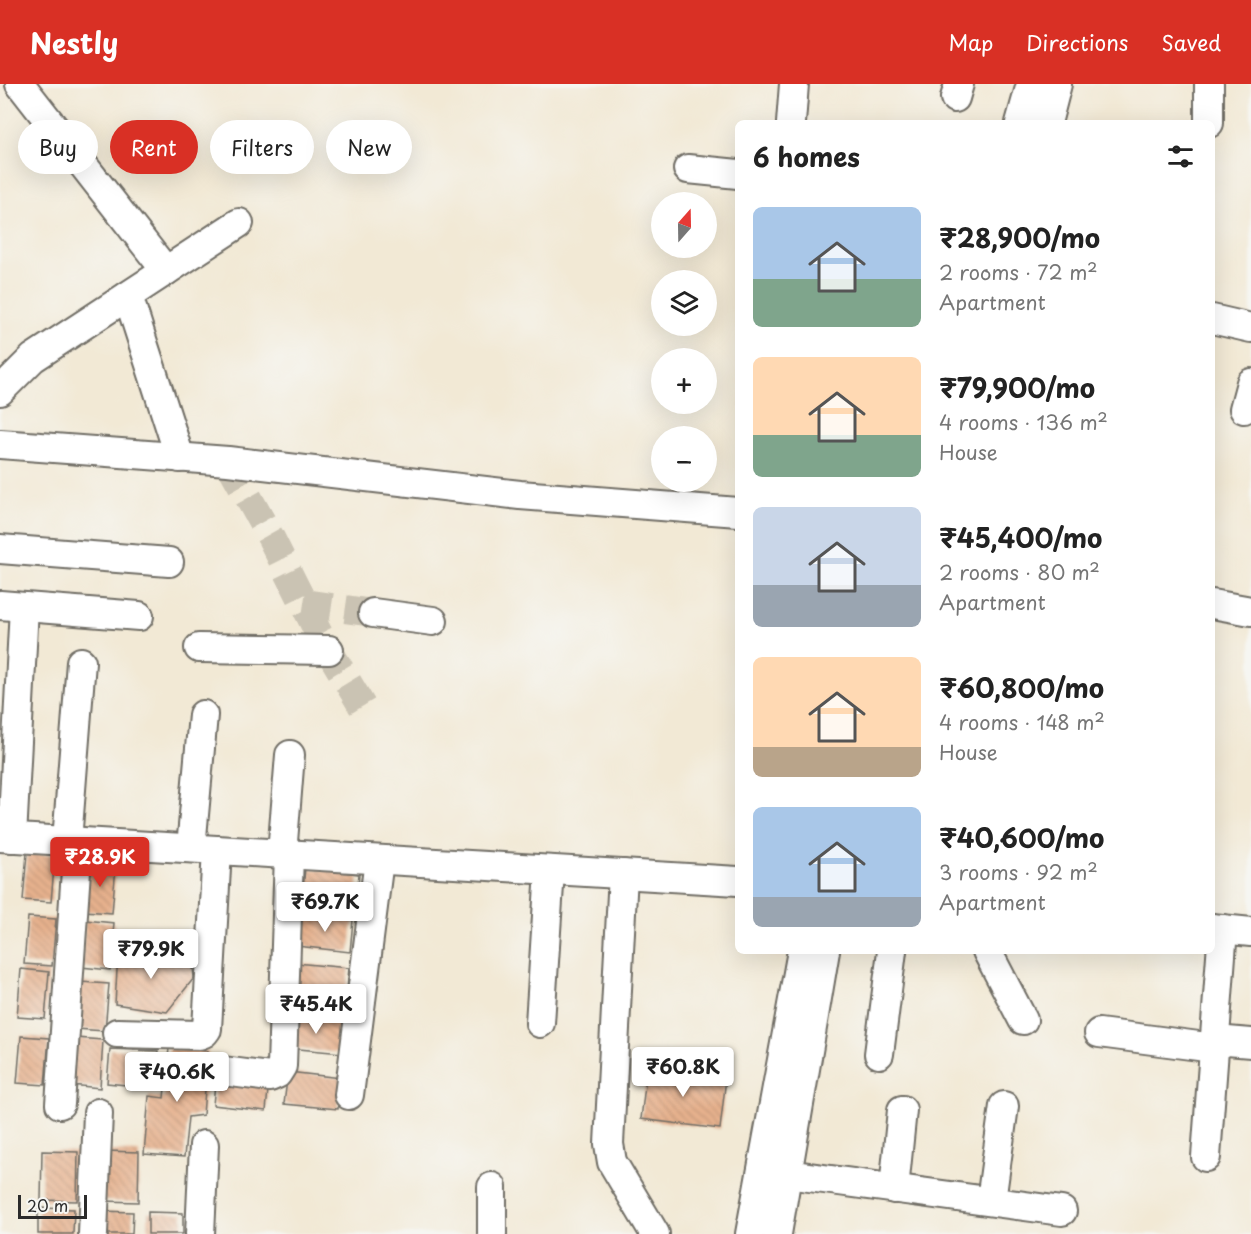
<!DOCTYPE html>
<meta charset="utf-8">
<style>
:root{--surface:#fff;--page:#f6f6f6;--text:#222;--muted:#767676;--accent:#d93025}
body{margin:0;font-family:"Playpen Sans",sans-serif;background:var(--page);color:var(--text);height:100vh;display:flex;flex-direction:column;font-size:22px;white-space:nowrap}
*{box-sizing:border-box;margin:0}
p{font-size:20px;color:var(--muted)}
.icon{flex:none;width:33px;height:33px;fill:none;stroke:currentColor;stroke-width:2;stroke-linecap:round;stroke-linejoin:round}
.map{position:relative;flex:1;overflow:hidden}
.drawer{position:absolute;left:735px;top:36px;width:480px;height:834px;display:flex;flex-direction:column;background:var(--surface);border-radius:9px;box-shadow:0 6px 24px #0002}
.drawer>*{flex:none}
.guide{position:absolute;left:18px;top:36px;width:570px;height:54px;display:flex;gap:12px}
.needle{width:39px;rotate:20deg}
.controls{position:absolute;left:651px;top:108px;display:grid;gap:12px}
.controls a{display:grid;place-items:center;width:66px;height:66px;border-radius:50%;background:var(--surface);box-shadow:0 6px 24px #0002;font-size:30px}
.scale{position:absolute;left:18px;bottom:15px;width:69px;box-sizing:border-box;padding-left:6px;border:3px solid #2b2b2b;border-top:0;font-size:16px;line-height:21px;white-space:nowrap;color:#2b2b2b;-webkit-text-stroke:4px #f6f6f2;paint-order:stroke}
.price{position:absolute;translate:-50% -51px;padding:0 14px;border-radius:6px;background:#fff;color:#222;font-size:20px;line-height:39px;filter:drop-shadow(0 2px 3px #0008)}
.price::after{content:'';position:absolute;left:50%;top:36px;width:18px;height:14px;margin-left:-9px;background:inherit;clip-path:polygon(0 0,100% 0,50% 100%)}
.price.on{background:var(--accent);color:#fff}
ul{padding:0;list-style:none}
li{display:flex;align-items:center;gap:18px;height:150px;padding:0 18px}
li span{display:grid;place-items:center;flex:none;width:168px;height:120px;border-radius:9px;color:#555}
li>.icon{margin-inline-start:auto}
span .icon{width:72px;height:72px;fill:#fffc;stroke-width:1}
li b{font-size:26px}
h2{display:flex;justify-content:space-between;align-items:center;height:72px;padding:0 18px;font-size:26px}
.pill{padding:0 21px;border-radius:27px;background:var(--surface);box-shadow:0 6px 24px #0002;font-size:21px;line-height:54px}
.pill.on{background:var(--accent);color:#fff}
header{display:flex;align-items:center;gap:36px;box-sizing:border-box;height:84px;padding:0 30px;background:var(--accent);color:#fff}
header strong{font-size:28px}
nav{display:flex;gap:33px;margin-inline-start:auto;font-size:21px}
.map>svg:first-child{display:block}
</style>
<header>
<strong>Nestly</strong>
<nav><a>Map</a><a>Directions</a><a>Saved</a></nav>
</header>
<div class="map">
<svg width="1251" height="1150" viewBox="0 0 1251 1150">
<defs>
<pattern id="building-back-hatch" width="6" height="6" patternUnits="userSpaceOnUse" patternTransform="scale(1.5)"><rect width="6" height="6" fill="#e6b18d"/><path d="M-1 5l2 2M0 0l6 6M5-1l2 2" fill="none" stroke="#c5987a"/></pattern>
</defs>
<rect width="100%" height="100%" fill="#f6f6f2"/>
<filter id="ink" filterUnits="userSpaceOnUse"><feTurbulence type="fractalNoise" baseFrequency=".0167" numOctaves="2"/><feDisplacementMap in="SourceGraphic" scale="12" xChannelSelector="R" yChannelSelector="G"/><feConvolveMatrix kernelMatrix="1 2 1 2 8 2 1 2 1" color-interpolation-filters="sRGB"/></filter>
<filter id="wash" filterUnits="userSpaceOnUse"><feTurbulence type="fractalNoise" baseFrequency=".008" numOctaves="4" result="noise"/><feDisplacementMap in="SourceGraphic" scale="24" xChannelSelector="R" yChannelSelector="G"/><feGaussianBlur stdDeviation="1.35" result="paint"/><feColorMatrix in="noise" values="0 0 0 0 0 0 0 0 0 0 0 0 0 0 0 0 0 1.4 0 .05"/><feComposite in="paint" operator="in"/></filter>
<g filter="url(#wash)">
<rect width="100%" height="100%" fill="#f2e9d5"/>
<g id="blocks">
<!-- building -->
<g fill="url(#building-back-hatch)">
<path d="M27,769l28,2 -4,47 -28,-2z"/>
<path d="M87,779l29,3 -4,47 -28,-2z"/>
<path d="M305,784l54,6 -3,31 -54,-5z"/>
<path d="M300,830l53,6 -3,32 -53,-6z"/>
<path d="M28,833l28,2 -4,47 -28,-2z"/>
<path d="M85,836l29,3 -4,47 -29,-3z"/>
<path d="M150,868l25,4 18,11 1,11 -27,34 -52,-8 3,-51z"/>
<path d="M295,879l54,5 -3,32 -53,-5z"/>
<path d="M21,885l28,3 -4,47 -28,-2z"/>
<path d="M80,898l29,2 -4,47 -29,-2z"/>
<path d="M291,932l53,5 -2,32 -54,-5z"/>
<path d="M21,952l28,2 -4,47 -28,-2z"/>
<path d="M75,954l28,2 -3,48 -29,-3z"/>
<path d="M169,964l39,3 -5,64 -15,2 -4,40 -40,-3 5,-58 15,2z"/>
<path d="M110,965l48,2 -3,37 -48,-5z"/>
<path d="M647,984l79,10 -6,51 -79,-10z"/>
<path d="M288,988l53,6 -3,31 -54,-5z"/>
<path d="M216,989l53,6 -3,32 -53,-6z"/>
<path d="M42,1067l36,1 -1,49 -36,-1z"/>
<path d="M104,1067l35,1 -1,50 -35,-1z"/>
<path d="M38,1124l36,1 -1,25h-35z"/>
<path d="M98,1127l35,1 -1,22h-35z"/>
<path d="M148,1128l35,1v21h-35z"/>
</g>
</g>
</g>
<g filter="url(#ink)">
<use href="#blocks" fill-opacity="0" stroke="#716e66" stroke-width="1.5"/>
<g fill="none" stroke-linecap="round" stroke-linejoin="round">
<!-- minor-tunnel -->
<g stroke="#cac3b3" stroke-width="28" stroke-dasharray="28 14" stroke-linecap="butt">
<path d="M228,377l43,77 48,96 49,82"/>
<path d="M304,519l69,10"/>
</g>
<!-- minor casing -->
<g stroke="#716e66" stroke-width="32">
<g id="minor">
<path d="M20,0l146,187"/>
<path d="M1209,0v39"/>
<path d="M955,14l4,-14"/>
<path d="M791,39l3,-39"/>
<path d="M1020,39l11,-39"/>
<path d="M1047,39l10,-39"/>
<path d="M688,85l50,5"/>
<path d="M128,212l52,162"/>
<path d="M1212,235l39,9"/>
<path d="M0,307l33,-33 206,-135"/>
<path d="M1244,325l7,-26"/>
<path d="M0,360l228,17 292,34 218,17"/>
<path d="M0,465l169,13"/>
<path d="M1212,520l39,7"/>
<path d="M0,521l139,11"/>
<path d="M373,529l60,8"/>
<path d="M199,564l130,2"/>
<path d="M0,753l738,44"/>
<path d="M12,754l12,-231"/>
<path d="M67,757l14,-179"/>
<path d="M191,764l12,-133"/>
<path d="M282,770l8,-99"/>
<path d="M623,790l-14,270 3,18 43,72"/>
<path d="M1212,844l39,4"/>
<path d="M987,867l36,69"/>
<path d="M540,939l10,-153"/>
<path d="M117,949l82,2 5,-2 3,-4 10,-179"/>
<path d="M1099,949l115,15"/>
<path d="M1215,956l36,3"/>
<path d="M879,970l13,-103"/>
<path d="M223,987l47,6 7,-3 5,-8 7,-212"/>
<path d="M349,1011l30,-235"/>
<path d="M60,1020l18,-263"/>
<path d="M1206,1073l17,-228"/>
<path d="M787,1090l275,37"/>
<path d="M894,1105l8,-79"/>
<path d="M991,1117l13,-95"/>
<path d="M93,1150l5,-121"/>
<path d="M200,1150l4,-89"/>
<path d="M492,1150v-47"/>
<path d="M750,1150l52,-283"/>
<path d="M777,1150l48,-283"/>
</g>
</g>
<!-- minor -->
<use href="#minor" stroke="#fff" stroke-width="28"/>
</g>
</g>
</svg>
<div class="controls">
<a><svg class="needle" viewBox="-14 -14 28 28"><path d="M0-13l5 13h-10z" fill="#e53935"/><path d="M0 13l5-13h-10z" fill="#767676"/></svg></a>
<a><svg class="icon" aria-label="layers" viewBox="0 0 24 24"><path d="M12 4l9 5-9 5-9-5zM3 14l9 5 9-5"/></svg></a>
<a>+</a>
<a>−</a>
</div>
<div class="scale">20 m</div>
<b class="price on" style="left:100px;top:804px">₹28.9K</b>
<b class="price" style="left:325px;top:849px">₹69.7K</b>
<b class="price" style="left:151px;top:896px">₹79.9K</b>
<b class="price" style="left:316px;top:951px">₹45.4K</b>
<b class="price" style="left:683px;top:1014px">₹60.8K</b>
<b class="price" style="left:177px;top:1019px">₹40.6K</b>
<div class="guide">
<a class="pill">Buy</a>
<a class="pill on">Rent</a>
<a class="pill">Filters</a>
<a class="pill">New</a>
</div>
<section class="drawer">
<h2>6 homes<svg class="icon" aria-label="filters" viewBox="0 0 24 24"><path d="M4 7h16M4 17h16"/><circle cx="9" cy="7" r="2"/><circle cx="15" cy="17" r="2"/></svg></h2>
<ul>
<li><span style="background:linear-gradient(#a9c7e8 60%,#7fa58c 0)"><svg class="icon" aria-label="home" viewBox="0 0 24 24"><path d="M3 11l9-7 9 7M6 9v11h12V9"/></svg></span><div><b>₹28,900/mo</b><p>2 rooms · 72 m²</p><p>Apartment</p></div></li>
<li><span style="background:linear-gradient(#ffd9b3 65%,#7fa58c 0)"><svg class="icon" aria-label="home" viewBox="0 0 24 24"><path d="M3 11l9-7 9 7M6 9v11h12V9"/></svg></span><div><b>₹79,900/mo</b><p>4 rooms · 136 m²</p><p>House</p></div></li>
<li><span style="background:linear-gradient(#c9d6e8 65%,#9aa5b1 0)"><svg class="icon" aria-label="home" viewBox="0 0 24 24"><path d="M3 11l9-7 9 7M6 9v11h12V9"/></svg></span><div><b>₹45,400/mo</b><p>2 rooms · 80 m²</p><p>Apartment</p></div></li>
<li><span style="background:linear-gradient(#ffd9b3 75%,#b9a48a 0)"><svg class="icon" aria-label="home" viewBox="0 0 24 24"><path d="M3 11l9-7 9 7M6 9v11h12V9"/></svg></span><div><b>₹60,800/mo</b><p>4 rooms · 148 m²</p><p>House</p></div></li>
<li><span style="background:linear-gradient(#a9c7e8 75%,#9aa5b1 0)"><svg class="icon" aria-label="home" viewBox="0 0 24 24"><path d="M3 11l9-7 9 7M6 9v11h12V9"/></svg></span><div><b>₹40,600/mo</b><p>3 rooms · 92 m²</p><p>Apartment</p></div></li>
</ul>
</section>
</div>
